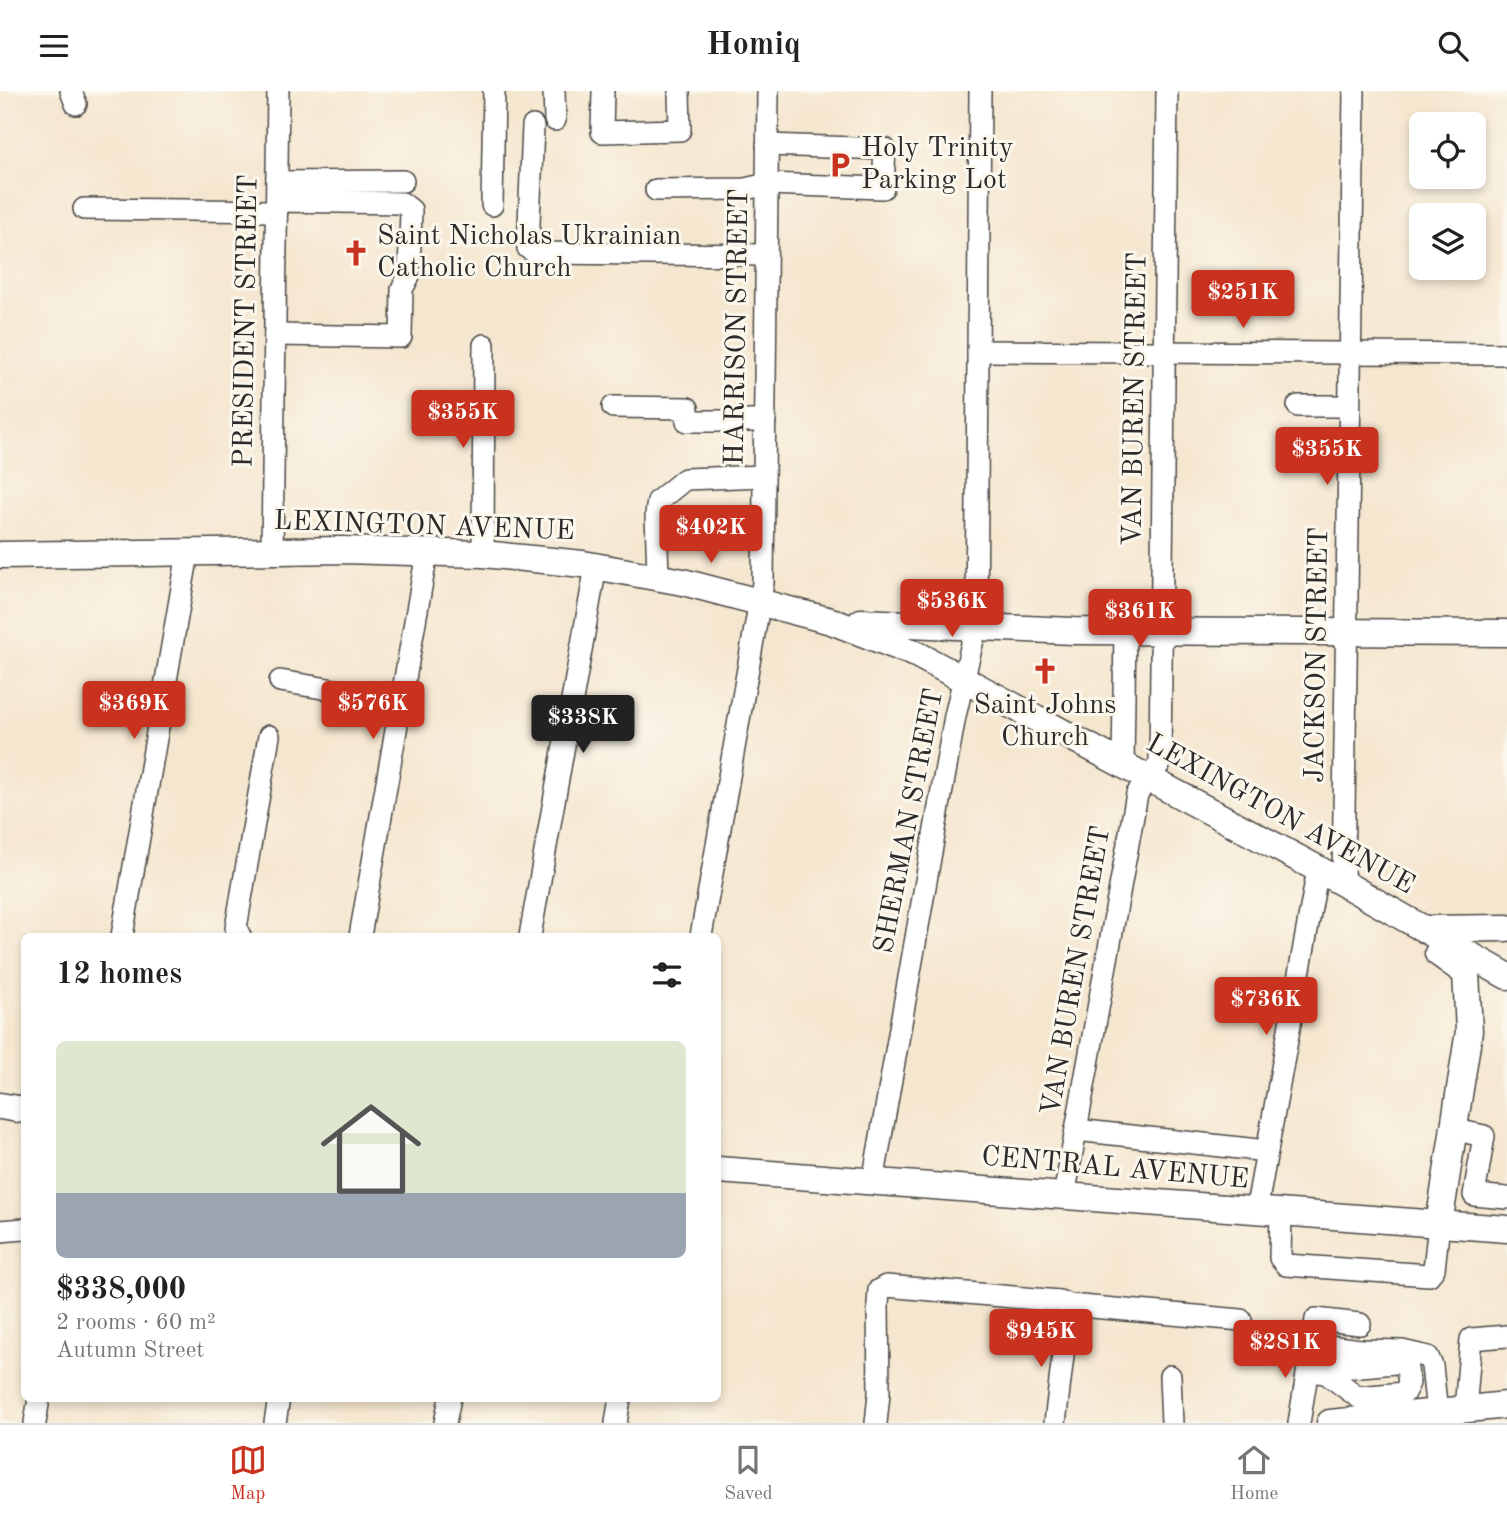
<!DOCTYPE html>
<meta charset="utf-8">
<style>
:root{--surface:#fff;--page:#f6f6f6;--text:#222;--muted:#767676;--line:#e0e0e0;--accent:#c8321e}
body{margin:0;font-family:"Old Standard TT",serif;background:var(--page);color:var(--text);height:100vh;display:flex;flex-direction:column;font-size:26px;white-space:nowrap}
*{box-sizing:border-box;margin:0}
p{font-size:23px;color:var(--muted)}
.icon{flex:none;width:38px;height:38px;fill:none;stroke:currentColor;stroke-width:2;stroke-linecap:round;stroke-linejoin:round}
.map{position:relative;flex:1;overflow:hidden}
.details{position:absolute;left:21px;top:842px;width:700px;height:469px;display:flex;flex-direction:column;background:var(--surface);border-radius:10px;box-shadow:0 4px 10px #0003}
.details>*{flex:none}
.buttons{position:absolute;left:1409px;top:21px;display:grid;gap:14px}
.buttons a{display:grid;place-items:center;width:77px;height:77px;border-radius:10px;background:var(--surface);box-shadow:0 4px 10px #0003;font-size:35px}
.price{position:absolute;translate:-50% -60px;padding:0 16px;border-radius:7px;background:var(--accent);color:#fff;font-size:23px;line-height:46px;filter:drop-shadow(0 2px 4px #0008)}
.price::after{content:'';position:absolute;left:50%;top:42px;width:21px;height:16px;margin-left:-10px;background:inherit;clip-path:polygon(0 0,100% 0,50% 100%)}
.price.on{background:#222;color:#fff}
ul{padding:0;list-style:none}
li{display:grid;align-content:center;gap:14px;height:371px;padding:0 35px}
li span{display:grid;place-items:center;height:217px;border-radius:10px;color:#555}
li>.icon{margin-inline-start:auto}
span .icon{width:126px;height:126px;fill:#fffc;stroke-width:1}
li b{font-size:30px}
h2{display:flex;justify-content:space-between;align-items:center;height:84px;padding:0 35px;font-size:30px}
header{display:flex;justify-content:space-between;align-items:center;height:91px;padding:0 35px;background:var(--surface);font-size:32px;font-weight:800}
.tabs{display:flex;justify-content:space-around;align-items:center;height:98px;border-top:2px solid var(--line);background:var(--surface);font-size:19px;color:var(--muted)}
.tabs a{display:grid;justify-items:center;gap:4px}
.tabs .on{color:var(--accent)}
.map>svg:first-child{display:block}
</style>
<header><svg class="icon" aria-label="menu" viewBox="0 0 24 24"><path d="M4 6h16M4 12h16M4 18h16"/></svg>Homiq<svg class="icon" aria-label="search" viewBox="0 0 24 24"><circle cx="10" cy="10" r="6"/><path d="M15 15l6 6"/></svg></header>
<div class="map">
<svg width="1507" height="1332" viewBox="0 0 1507 1332">
<rect width="100%" height="100%" fill="#fbf7ec"/>
<filter id="ink" filterUnits="userSpaceOnUse"><feTurbulence type="fractalNoise" baseFrequency=".0143" numOctaves="2"/><feDisplacementMap in="SourceGraphic" scale="14" xChannelSelector="R" yChannelSelector="G"/><feConvolveMatrix kernelMatrix="1 2 1 2 8 2 1 2 1" color-interpolation-filters="sRGB"/></filter>
<filter id="wash" filterUnits="userSpaceOnUse"><feTurbulence type="fractalNoise" baseFrequency=".00686" numOctaves="4" result="noise"/><feDisplacementMap in="SourceGraphic" scale="28" xChannelSelector="R" yChannelSelector="G"/><feGaussianBlur stdDeviation="1.57" result="paint"/><feColorMatrix in="noise" values="0 0 0 0 0 0 0 0 0 0 0 0 0 0 0 0 0 1.4 0 .05"/><feComposite in="paint" operator="in"/></filter>
<g filter="url(#wash)">
<rect width="100%" height="100%" fill="#f5e6cf"/>
</g>
<g filter="url(#ink)">
<g fill="none" stroke-linecap="round" stroke-linejoin="round">
<!-- minor casing -->
<g stroke="#494744" stroke-width="24">
<g id="minor">
<path d="M71,0l5,13"/>
<path d="M554,0l1,29"/>
<path d="M603,0l-1,41 78,-2 -1,-39"/>
<path d="M533,35l-5,122 7,5 231,2"/>
<path d="M277,91l126,-1"/>
<path d="M656,99l89,-1 22,-5 116,4 2,-39 -118,-4"/>
<path d="M492,114l2,-114"/>
<path d="M84,118l193,2"/>
<path d="M275,244l126,2 1,-48 7,-13 2,-66 -9,-7 -125,-2"/>
<path d="M978,260l529,3"/>
<path d="M1298,315h50"/>
<path d="M613,316l75,1 -1,13h78"/>
<path d="M272,461l6,-461"/>
<path d="M483,463l1,-209"/>
<path d="M658,486l-2,-63 2,-13 27,-22 79,-3"/>
<path d="M280,590l121,20"/>
<path d="M1123,673l2,-134"/>
<path d="M1343,794l11,-794"/>
<path d="M122,845l66,-383"/>
<path d="M240,845l-4,-8 33,-192"/>
<path d="M360,845l67,-383"/>
<path d="M530,845l66,-370"/>
<path d="M701,845l62,-353 5,-492"/>
<path d="M1451,1038l33,7 -10,59 33,3"/>
<path d="M1076,1039l191,21"/>
<path d="M873,1091l82,-466 21,-89 4,-536"/>
<path d="M1064,1105l73,-402 23,-31 7,-672"/>
<path d="M1256,1121l62,-343"/>
<path d="M1281,1122l-1,45 6,7 143,10 5,-6 5,-45"/>
<path d="M0,1140l24,-2"/>
<path d="M1069,1214l172,15"/>
<path d="M1312,1253l48,6"/>
<path d="M1338,1278l22,-19 42,1 26,6 4,9 5,47"/>
<path d="M1308,1280l18,2 32,24 46,-4 5,-10 -3,-21 -67,6"/>
<path d="M1170,1285l2,47"/>
<path d="M1465,1319l6,-71 36,-3"/>
<path d="M35,1332l4,-25"/>
<path d="M275,1332l4,-25"/>
<path d="M445,1332l5,-25"/>
<path d="M616,1332l4,-25"/>
<path d="M876,1332l3,-29 -1,-90 1,-14 7,-4 173,15 10,4 -14,118"/>
<path d="M1299,1332l17,-104 44,5"/>
</g>
</g>
<!-- major casing -->
<g stroke="#494744" stroke-width="29">
<g id="major">
<path d="M0,464l342,-5 141,4 100,10 100,18 148,39 85,33 402,215 189,107"/>
<path d="M861,531l213,9 433,2"/>
<path d="M1425,838l82,-1"/>
<path d="M1438,862l28,20 3,58 -30,193"/>
<path d="M0,1015l24,4"/>
<path d="M718,1079l789,59"/>
<path d="M1330,1332l177,-18"/>
</g>
</g>
<!-- minor -->
<use href="#minor" stroke="#fff" stroke-width="21"/>
<!-- major -->
<use href="#major" stroke="#fff" stroke-width="26"/>
</g>
</g>
<!-- icons -->
<defs>
<g id="parking-bare" transform="scale(2.1)"><path d="M-3.5-5.5H1a3.5 3.5 0 0 1 0 7H-1V5.5H-3.5ZM-1-3.4V-.6H.8a1.4 1.4 0 0 0 0-2.8Z" fill="#c8321e" stroke="#fbf7ec" stroke-width="2.5" paint-order="stroke"/></g>
<g id="church-bare" transform="scale(2.1)"><path d="M-1.2-6h2.4v3.5h3.3v2.4h-3.3V6h-2.4V-.1h-3.3v-2.4h3.3Z" fill="#c8321e" stroke="#fbf7ec" stroke-width="2.5" paint-order="stroke"/></g>
</defs>
<g fill-rule="evenodd">
<use href="#parking-bare" x="840" y="74"/>
<use href="#church-bare" x="356" y="162"/>
<use href="#church-bare" x="1045" y="580"/>
</g>
<g text-anchor="middle" dominant-baseline="central" stroke-width="6" stroke-linejoin="round" paint-order="stroke">
<!-- poi labels -->
<g font-size="28" fill="#2b2b2b" stroke="#fbf7ec" text-anchor="start">
<text x="861" y="58">Holy Trinity<tspan x="861" dy="32">Parking Lot</tspan></text>
<text x="377" y="146">Saint Nicholas Ukrainian<tspan x="377" dy="32">Catholic Church</tspan></text>
<text x="1045" y="615" text-anchor="middle">Saint Johns<tspan x="1045" dy="32">Church</tspan></text>
</g>
<!-- street labels -->
<g font-size="28" fill="#2b2b2b" stroke="#fbf7ec">
<text transform="translate(247 230) rotate(-89)">PRESIDENT STREET</text>
<text transform="translate(738 236) rotate(-89)">HARRISON STREET</text>
<text transform="translate(1136 308) rotate(-89)">VAN BUREN STREET</text>
<text transform="translate(424 436) rotate(2)">LEXINGTON AVENUE</text>
<text transform="translate(1318 564) rotate(-89)">JACKSON STREET</text>
<text transform="translate(1280 724) rotate(29)">LEXINGTON AVENUE</text>
<text transform="translate(910 730) rotate(-79)">SHERMAN STREET</text>
<text transform="translate(1077 880) rotate(-80)">VAN BUREN STREET</text>
<text transform="translate(1115 1078) rotate(5)">CENTRAL AVENUE</text>
</g>
</g>
</svg>
<div class="buttons">
<a><svg class="icon" aria-label="locate" viewBox="0 0 24 24"><circle cx="12" cy="12" r="6"/><path d="M12 2v4M12 18v4M2 12h4M18 12h4"/></svg></a>
<a><svg class="icon" aria-label="layers" viewBox="0 0 24 24"><path d="M12 4l9 5-9 5-9-5zM3 14l9 5 9-5"/></svg></a>
</div>
<b class="price" style="left:1243px;top:239px">$251K</b>
<b class="price" style="left:463px;top:359px">$355K</b>
<b class="price" style="left:1327px;top:396px">$355K</b>
<b class="price" style="left:711px;top:474px">$402K</b>
<b class="price" style="left:952px;top:548px">$536K</b>
<b class="price" style="left:1140px;top:558px">$361K</b>
<b class="price" style="left:134px;top:650px">$369K</b>
<b class="price" style="left:373px;top:650px">$576K</b>
<b class="price on" style="left:583px;top:664px">$338K</b>
<b class="price" style="left:1266px;top:946px">$736K</b>
<b class="price" style="left:1041px;top:1278px">$945K</b>
<b class="price" style="left:1285px;top:1289px">$281K</b>
<section class="details">
<h2>12 homes<svg class="icon" aria-label="filters" viewBox="0 0 24 24"><path d="M4 7h16M4 17h16"/><circle cx="9" cy="7" r="2"/><circle cx="15" cy="17" r="2"/></svg></h2>
<ul>
<li><span style="background:linear-gradient(#dfe7d0 70%,#9aa5b1 0)"><svg class="icon" aria-label="home" viewBox="0 0 24 24"><path d="M3 11l9-7 9 7M6 9v11h12V9"/></svg></span><div><b>$338,000</b><p>2 rooms · 60 m²</p><p>Autumn Street</p></div></li>
</ul>
</section>
</div>
<nav class="tabs">
<a class="on"><svg class="icon" aria-label="map" viewBox="0 0 24 24"><path d="M3 6l6-2 6 2 6-2v14l-6 2-6-2-6 2zM9 4v14M15 6v14"/></svg>Map</a>
<a><svg class="icon" aria-label="saved" viewBox="0 0 24 24"><path d="M7 4h10v16l-5-4-5 4z"/></svg>Saved</a>
<a><svg class="icon" aria-label="home" viewBox="0 0 24 24"><path d="M3 11l9-7 9 7M6 9v11h12V9"/></svg>Home</a>
</nav>
